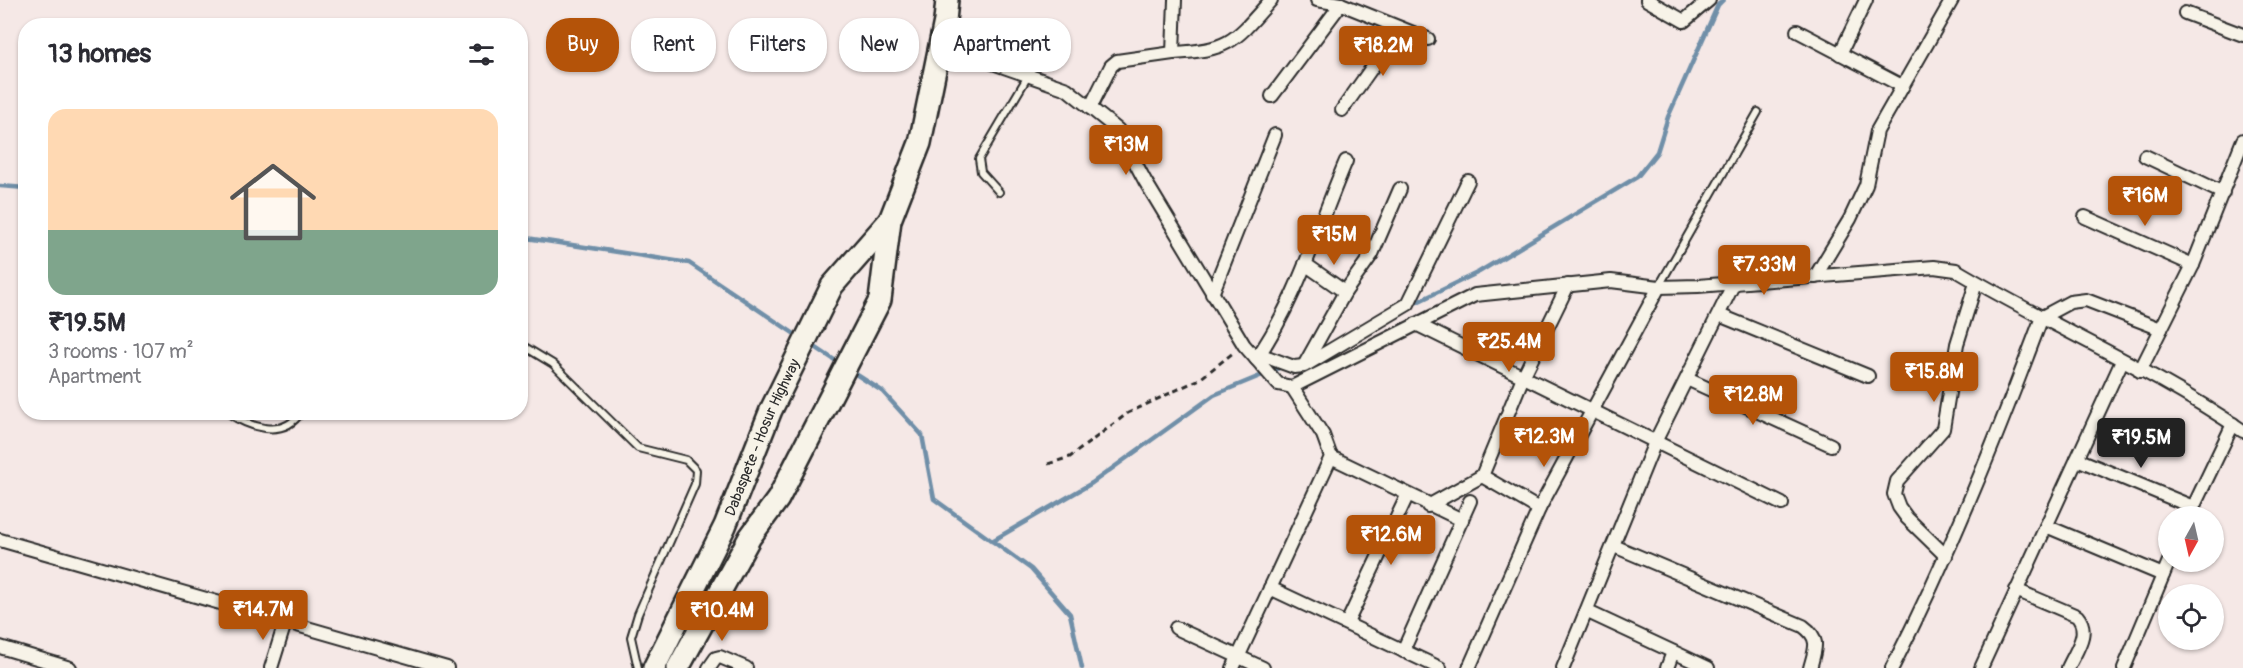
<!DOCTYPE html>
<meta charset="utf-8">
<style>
:root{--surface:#fff;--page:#f7f7f7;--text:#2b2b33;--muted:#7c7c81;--accent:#b45309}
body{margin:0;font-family:Pangolin,sans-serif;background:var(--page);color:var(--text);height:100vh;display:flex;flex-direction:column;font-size:22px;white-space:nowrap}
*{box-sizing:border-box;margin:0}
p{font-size:20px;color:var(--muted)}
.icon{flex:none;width:33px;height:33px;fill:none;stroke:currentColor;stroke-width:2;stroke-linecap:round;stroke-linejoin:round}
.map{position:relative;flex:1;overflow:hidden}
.drawer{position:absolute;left:18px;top:18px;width:510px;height:402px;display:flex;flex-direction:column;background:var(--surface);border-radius:24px;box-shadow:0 2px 4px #0004}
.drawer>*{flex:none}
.hud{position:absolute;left:546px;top:18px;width:570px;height:54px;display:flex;gap:12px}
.needle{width:39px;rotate:188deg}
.tools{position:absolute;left:2158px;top:506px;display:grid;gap:12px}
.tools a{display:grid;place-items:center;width:66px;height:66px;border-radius:50%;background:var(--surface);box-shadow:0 2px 4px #0004;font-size:30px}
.price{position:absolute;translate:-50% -51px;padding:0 14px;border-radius:6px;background:var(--accent);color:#fff;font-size:20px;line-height:39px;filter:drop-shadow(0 2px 3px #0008)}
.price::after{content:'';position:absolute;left:50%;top:36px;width:18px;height:14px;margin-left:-9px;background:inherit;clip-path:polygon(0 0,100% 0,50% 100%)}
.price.selected{background:#222;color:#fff}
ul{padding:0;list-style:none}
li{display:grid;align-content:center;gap:12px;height:318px;padding:0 30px}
li span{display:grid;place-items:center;height:186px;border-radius:18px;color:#555}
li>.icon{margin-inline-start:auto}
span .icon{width:108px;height:108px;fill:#fffc;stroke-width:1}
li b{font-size:26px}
h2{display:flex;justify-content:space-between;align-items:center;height:72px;padding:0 30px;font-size:26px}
.tag{padding:0 21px;border-radius:24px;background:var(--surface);box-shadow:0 2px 4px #0004;font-size:21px;line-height:54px}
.tag.selected{background:var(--accent);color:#fff}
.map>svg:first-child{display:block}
</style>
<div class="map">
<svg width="2243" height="668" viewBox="0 0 2243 668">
<rect width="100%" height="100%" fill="#f5e8e6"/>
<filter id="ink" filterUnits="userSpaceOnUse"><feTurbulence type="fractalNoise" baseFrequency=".0167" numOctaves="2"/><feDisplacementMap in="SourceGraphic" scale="12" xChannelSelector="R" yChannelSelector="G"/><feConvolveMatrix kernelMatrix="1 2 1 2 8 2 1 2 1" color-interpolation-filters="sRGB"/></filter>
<g filter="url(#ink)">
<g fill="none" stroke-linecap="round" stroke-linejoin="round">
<!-- stream -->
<g stroke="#708fa8" stroke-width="4.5">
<path d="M0,186l26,2"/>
<path d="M520,237l169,26 110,74"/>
<path d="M1411,305l68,-33 158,-95 20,-25 11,-35 50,-112 5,-5"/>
<path d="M809,343l33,22"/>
<path d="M851,371l31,20 40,44 12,64 97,70 39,45 12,54"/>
<path d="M992,541l100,-58 122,-88 70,-29"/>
</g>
<!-- service casing -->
<g stroke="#2b2b2b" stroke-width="10">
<g id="service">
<path d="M999,192l-18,-20 -2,-13 49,-83"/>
<path d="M1659,286l99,-174"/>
<path d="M520,344l33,20 85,84 48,12 10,10 -1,14 -57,130 -7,23 7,31"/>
<path d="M227,412c22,15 56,28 74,0"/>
</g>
</g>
<!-- minor casing -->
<g stroke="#2b2b2b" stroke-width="16">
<g id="minor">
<path d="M1317,0l24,4 87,35"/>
<path d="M1647,0l37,21 25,-21"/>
<path d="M2185,13l58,22"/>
<path d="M1797,31l105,55"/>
<path d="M941,45l126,44 51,41 27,51 99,164 34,39 14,3 183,-92 136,-14 48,6 39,-1 236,-19 22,3c94,56 197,99 287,161"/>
<path d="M1173,53c57,-3 61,-11 98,-53"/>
<path d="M1840,54l26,-54"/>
<path d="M1272,96l69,-92"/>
<path d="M1090,108l21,-42 6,-5 56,-8 2,-53"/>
<path d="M1342,110l58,-82"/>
<path d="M2145,156l78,37"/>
<path d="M2085,217l108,48"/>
<path d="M1305,264l40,28"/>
<path d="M1815,277l35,-58 16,-34 11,-54 75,-131"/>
<path d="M1212,294l63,-159"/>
<path d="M1719,315l149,61"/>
<path d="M1416,324l366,180"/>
<path d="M1259,354l35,13 10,-1 104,-62 60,-123"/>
<path d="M1256,359c42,-60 61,-131 90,-198"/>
<path d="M1305,364l40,-72 27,-38 28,-65"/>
<path d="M2140,371l53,-106 50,-125"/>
<path d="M1687,379l144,66"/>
<path d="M1331,457l131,63"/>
<path d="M2077,459l116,48"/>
<path d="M1482,476l41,-99 45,-92"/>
<path d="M1428,506l54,-30 57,33"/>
<path d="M2189,516l44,-92"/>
<path d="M2046,526l117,49"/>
<path d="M0,540l447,128"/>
<path d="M1614,546l189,80c18,13 12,23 7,42"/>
<path d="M1946,556l-39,-38 -8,-11 -5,-13 3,-13 46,-52 14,-85 19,-61"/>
<path d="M1270,588l170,80"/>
<path d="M2016,590l61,26c14,16 -1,34 -9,52"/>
<path d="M1588,612l120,56"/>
<path d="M1347,623l60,-127"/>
<path d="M1176,628l87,40"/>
<path d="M0,647l70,21"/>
<path d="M1403,651l67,-150"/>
<path d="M271,668l14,-45"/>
<path d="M709,668l7,-10 4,-1 26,11"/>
<path d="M1233,668l98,-211 -8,-22 -31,-48"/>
<path d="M1469,668l70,-159 120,-222"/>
<path d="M1563,668l92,-226 79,-159"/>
<path d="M1667,668l6,-16"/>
<path d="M1892,668c58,-114 105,-231 150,-351l28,-15 16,-2 75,29"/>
<path d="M1981,668l141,-307"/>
<path d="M2124,668l45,-107"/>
</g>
</g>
<!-- trunk casing -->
<g stroke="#2b2b2b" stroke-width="26">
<g id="trunk">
<path id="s1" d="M654,668l71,-142 46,-116 61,-124 58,-66"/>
<path d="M678,668l72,-131 28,-38 102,-199 10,-80 30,-77 25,-122 2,-21"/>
</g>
</g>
<!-- path -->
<path stroke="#2b2b2b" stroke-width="3" stroke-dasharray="6 4.5" stroke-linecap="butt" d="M1048,464l22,-7 58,-44 72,-34 33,-26"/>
<!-- service -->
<use href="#service" stroke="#f7f3e8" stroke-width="6"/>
<!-- minor -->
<use href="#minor" stroke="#f7f3e8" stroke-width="12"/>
<!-- trunk -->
<use href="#trunk" stroke="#f7f3e8" stroke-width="21"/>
</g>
</g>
<g text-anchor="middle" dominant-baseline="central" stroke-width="4.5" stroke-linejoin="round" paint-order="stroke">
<!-- street labels -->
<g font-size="15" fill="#2b2b2b" stroke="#f7f3e8">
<text stroke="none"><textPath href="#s1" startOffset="255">Dabaspete - Hosur Highway</textPath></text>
</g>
</g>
</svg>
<div class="tools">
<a><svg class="needle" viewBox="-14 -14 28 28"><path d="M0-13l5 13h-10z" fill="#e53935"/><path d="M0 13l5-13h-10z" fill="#7c7c81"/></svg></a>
<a><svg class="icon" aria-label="locate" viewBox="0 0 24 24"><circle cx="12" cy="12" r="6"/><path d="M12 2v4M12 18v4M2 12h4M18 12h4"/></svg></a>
</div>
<b class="price" style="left:1383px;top:77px">₹18.2M</b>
<b class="price" style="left:1126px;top:176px">₹13M</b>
<b class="price" style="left:2145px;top:227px">₹16M</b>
<b class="price" style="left:1334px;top:266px">₹15M</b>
<b class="price" style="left:1764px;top:296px">₹7.33M</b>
<b class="price" style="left:1509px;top:373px">₹25.4M</b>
<b class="price" style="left:1934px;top:403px">₹15.8M</b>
<b class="price" style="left:1753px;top:426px">₹12.8M</b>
<b class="price" style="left:1544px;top:468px">₹12.3M</b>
<b class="price selected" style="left:2141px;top:469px">₹19.5M</b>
<b class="price" style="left:1391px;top:566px">₹12.6M</b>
<b class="price" style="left:263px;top:641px">₹14.7M</b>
<b class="price" style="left:722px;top:642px">₹10.4M</b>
<div class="hud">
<a class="tag selected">Buy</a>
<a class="tag">Rent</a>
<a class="tag">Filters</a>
<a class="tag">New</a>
<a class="tag">Apartment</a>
</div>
<section class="drawer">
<h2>13 homes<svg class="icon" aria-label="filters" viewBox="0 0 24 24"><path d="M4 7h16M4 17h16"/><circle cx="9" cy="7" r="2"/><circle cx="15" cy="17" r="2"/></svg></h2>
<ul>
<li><span style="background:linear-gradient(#ffd9b3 65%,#7fa58c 0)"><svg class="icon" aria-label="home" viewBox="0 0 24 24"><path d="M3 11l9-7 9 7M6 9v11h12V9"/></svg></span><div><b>₹19.5M</b><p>3 rooms · 107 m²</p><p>Apartment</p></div></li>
</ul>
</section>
</div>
